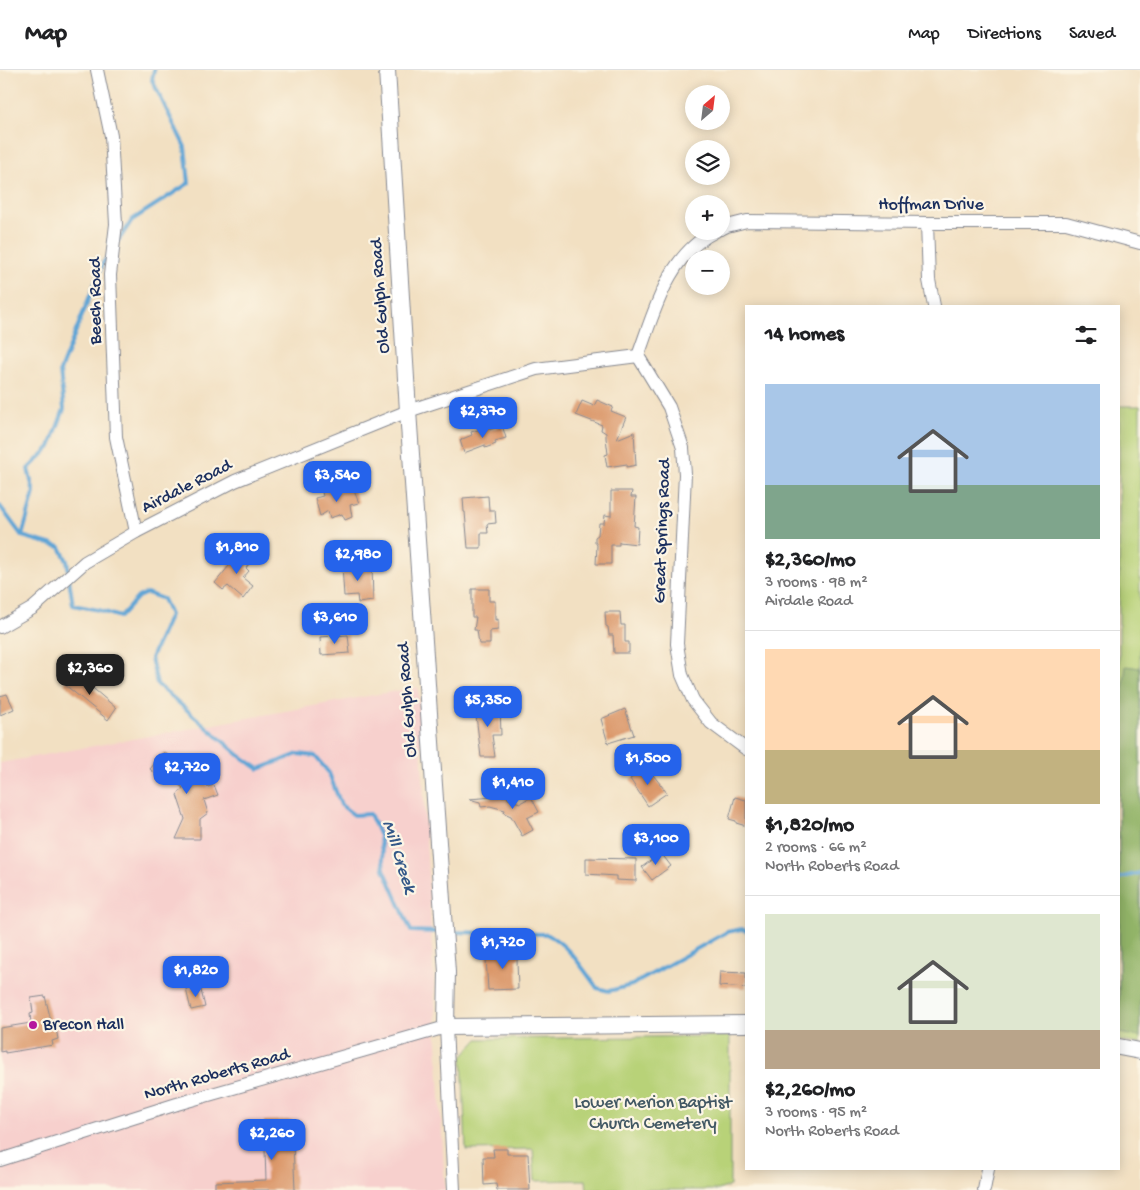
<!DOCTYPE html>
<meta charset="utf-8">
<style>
:root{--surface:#fff;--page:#f2f2f2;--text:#202124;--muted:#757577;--line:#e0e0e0;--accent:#2563eb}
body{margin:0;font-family:"Gochi Hand",sans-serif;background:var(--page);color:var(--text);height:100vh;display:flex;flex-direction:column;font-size:19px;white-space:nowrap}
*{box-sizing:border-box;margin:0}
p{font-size:16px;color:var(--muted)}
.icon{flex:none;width:28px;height:28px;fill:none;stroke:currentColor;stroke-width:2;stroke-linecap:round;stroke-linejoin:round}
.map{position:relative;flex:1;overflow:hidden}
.details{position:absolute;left:745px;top:235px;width:375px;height:865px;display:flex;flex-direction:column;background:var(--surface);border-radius:0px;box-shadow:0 2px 12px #0003}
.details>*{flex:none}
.needle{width:32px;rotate:28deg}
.tools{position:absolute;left:685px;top:15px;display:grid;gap:10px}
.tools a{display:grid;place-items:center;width:45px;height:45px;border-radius:50%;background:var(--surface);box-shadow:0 2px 12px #0003;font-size:25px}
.price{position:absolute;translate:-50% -42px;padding:0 11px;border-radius:10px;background:var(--accent);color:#fff;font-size:16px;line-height:32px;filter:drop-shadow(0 1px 2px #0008)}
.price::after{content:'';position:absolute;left:50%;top:30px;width:15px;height:11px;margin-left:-8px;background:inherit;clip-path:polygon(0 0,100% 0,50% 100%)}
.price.current{background:#222;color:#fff}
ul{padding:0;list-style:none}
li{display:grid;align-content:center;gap:10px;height:265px;padding:0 20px}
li+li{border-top:1px solid var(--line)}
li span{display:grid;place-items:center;height:155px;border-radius:0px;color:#555}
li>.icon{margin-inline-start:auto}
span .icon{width:90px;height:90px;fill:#fffc;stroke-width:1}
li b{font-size:21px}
h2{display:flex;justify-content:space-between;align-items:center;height:60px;padding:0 20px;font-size:21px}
header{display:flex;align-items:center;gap:30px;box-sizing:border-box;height:70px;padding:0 25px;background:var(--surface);border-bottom:1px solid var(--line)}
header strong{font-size:24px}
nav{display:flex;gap:28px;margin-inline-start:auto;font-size:18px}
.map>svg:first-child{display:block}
</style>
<header>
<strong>Map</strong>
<nav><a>Map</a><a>Directions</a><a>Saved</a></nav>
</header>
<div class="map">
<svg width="1140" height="1120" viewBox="0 0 1140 1120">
<rect width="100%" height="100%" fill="#fcf5e5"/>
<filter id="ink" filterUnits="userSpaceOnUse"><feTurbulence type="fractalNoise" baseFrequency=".02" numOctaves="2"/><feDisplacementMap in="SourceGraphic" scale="10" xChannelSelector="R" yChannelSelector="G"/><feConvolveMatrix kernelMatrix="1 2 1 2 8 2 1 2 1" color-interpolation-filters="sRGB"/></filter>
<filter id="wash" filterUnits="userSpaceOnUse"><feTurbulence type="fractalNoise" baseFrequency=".0096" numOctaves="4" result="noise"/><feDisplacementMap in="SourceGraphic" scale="20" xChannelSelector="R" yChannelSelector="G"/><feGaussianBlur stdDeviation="1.12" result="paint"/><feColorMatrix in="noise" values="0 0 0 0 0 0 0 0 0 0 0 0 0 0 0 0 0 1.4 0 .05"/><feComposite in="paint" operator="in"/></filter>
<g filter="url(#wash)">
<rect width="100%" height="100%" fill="#f2e0c2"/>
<!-- built -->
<path fill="#f7d0cd" d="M418,617l27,503h-445v-427z"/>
<!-- green -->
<g fill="#b8d278" stroke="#6a806b">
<path d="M1119,336h21v638l-21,-3z"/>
<path d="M730,966v150l-12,4h-131l-1,-10 -51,1 -2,-32 -67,1 -4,-93 16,-18z"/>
</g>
<!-- forest -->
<path fill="#92b468" stroke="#567263" d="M1126,596l14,2v369l-21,-4v-312z"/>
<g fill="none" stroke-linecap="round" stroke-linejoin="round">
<!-- stream -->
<g stroke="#60a5d5" stroke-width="4">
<path d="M119,170l13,-20 57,-37 -4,-36 -33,-67 2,-10"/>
<path d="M0,436l22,30 38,11 7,14 2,11"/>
<path d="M22,466l12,-43 -6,-24 22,-22 14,-38 -4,-38 43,-108 5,-7"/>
<path d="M69,509l4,26 26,5 21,7 18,-20 9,-4 16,6 7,16 -19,43 6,26 83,72 19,13 39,-15 17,2 14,17 12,32 13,10 16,-1 10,22 4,33 27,62 28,1"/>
<path d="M1119,808l21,-5"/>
<path d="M449,862l97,2c21,9 38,36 51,54l12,3 23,-6 95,-53 15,-3 4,2"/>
</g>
</g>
<g id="blocks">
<!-- building -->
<g fill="#db986a">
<path d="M597,330l16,7 -2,4 15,6 -9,22 17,-7 2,33 -9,2v-3l-20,3 -2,-12 3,-1 -2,-16v-5l-5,-3 1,-5 -26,-10 6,-14 12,5z"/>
<path d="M502,355l4,13 -11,3 1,3 -11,4v-3l-21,8 -4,-13 12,-5 -1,-3 18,-5 1,3z"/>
<path d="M352,416l7,17 -9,2 2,12 -7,3 -3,-6 -12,4 -2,-7 -8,5 -5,-18 8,-2 -1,-4 8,-2 2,3z"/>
<path d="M611,421h21l-1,6h5l-2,29 4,1 -1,17 -18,-2v3h-8v19h-15l1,-19 -2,-3v-5l3,-2 1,-12h5l1,-8 6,1z"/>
<path d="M488,426l1,14h6l1,13 -9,1 1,9h-7v15h-13l-3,-36h-1l-1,-14z"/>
<path d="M243,479l11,8 -8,11 3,3 -6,7 10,8 -10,13 -15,-13 -5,4 -8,-7z"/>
<path d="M372,494l1,37 -15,2 -1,-8 -13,1 -2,-31z"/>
<path d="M472,519h17v12h6v19l3,-1v11l-8,1v13h-11l-2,-14h-3l2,-13h-4z"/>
<path d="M605,542h15l1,13h4v17h4v11h-15l-1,-18h-4l-1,-8 -2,-1z"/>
<path d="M348,565l2,18 -29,2 -1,-18z"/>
<path d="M74,602l42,36 -8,12 -44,-36z"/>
<path d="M7,624l7,15 -14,6v-19z"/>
<path d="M500,635l1,30h-9l3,22h-14l-6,-50z"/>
<path d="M625,639l9,26 -26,8 -7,-24z"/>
<path d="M164,682l37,30 5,-2 2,7 6,-2 4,10 -14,5 4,13 -8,6v20h-24l9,-20 -8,-24 6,-7 -21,-17 -4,5 -8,-7z"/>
<path d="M647,697l20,26 -19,13 -18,-27z"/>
<path d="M507,726l1,3 12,4 11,-6 8,15 -12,6 6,12 -11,6 -11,-20 -7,-3 1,-3 -15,-4 -9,1 -1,-5 -11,-3z"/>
<path d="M735,727l11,3v26l-10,-3v-2l-7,-2z"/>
<path d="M661,783l10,13 -19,14 -10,-13z"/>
<path d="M586,788l50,1v22l-20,-1v-4l-30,-2z"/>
<path d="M513,877l9,7 -5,6 1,29 -30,1 -2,-32 9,-10 10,10z"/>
<path d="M720,902l26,1v15l-27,-2z"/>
<path d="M200,916l5,21 -14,3 -5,-21z"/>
<path d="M45,926l8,33 3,-1 2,11 -6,2 1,4 -48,8v-2l-5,1v-24l31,-5 -1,-9 3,-1 -2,-15z"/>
<path d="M292,1050l3,70h-80v-8l51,-2 -2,-59z"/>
<path d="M493,1079h14v5h21l2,36h-33l-1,-6 -12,1 -1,-28h11z"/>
</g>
</g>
</g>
<g filter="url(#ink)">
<use href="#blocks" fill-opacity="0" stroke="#868890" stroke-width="1"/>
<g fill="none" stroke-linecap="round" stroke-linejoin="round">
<!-- minor casing -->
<g stroke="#868890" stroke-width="14">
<g id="minor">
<path d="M97,0l14,66 5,88 -6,51 6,162 20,95"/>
<path d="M927,153l2,57 5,26"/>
<path d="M721,159l6,-3 20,-5 180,2h139l74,20"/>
<path d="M638,286l31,51 14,41 2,26 -8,170 5,31 11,25 18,23 35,26"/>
<path d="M638,286c17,-46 30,-102 78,-125"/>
<path d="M0,557l33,-19 52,-46 51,-30 99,-51 173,-70 128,-42 102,-13"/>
<path d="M0,1090l177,-56 269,-77 8,163"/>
<path d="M984,1120l4,-21"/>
</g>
</g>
<!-- tertiary casing -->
<g stroke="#868890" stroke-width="18">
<g id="tertiary">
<path d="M387,0l21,341 39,561 -1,55 300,-3"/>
<path d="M1119,977l21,4"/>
</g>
</g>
<!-- minor -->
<use href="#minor" stroke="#fff" stroke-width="12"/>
<!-- tertiary -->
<use href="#tertiary" stroke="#fff" stroke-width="16"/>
</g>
</g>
<!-- markers -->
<circle fill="#b5179e" stroke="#fcf5e5" stroke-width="2" cx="33" cy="955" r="5"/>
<g text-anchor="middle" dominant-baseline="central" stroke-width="4.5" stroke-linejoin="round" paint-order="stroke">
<!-- street labels -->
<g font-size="18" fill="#1b2f5e" stroke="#fcf5e5">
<text x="931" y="135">Hoffman Drive</text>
<text transform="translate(381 226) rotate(-94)">Old Gulph Road</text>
<text transform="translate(96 231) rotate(-90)">Beech Road</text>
<text transform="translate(187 417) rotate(-27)">Airdale Road</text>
<text transform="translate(663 461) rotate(-88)">Great Springs Road</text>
<text transform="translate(408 630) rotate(-94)">Old Gulph Road</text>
<text transform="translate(217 1005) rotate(-16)">North Roberts Road</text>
</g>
<!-- poi labels -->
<g font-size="18" fill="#1b2f5e" stroke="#fcf5e5" text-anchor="start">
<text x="43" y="955">Brecon Hall</text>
</g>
<!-- park labels -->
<g font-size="18" fill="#425864" stroke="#fcf5e5">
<text x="653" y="1033">Lower Merion Baptist<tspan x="653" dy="21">Church Cemetery</tspan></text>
</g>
<!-- water labels -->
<g font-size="19" font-style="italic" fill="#335888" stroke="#fcf5e5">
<text transform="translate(398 787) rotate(72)">Mill Creek</text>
</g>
</g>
</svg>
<div class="tools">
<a><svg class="needle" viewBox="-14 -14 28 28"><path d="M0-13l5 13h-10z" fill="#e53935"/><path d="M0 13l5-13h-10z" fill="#757577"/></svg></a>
<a><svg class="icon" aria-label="layers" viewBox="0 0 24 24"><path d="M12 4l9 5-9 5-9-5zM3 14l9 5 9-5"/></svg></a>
<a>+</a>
<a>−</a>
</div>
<b class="price" style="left:483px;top:369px">$2,370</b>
<b class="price" style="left:337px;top:433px">$3,540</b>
<b class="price" style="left:237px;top:505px">$1,810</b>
<b class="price" style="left:358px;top:512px">$2,980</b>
<b class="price" style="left:335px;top:575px">$3,610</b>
<b class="price current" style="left:90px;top:626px">$2,360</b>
<b class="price" style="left:488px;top:658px">$5,350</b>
<b class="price" style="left:648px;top:716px">$1,500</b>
<b class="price" style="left:187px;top:725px">$2,720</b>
<b class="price" style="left:513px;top:740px">$1,410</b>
<b class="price" style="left:656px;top:796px">$3,100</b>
<b class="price" style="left:503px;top:900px">$1,720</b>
<b class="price" style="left:196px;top:928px">$1,820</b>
<b class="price" style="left:272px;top:1091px">$2,260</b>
<section class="details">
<h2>14 homes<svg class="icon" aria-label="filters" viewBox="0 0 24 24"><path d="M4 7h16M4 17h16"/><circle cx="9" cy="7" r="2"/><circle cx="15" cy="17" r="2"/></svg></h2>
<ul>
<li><span style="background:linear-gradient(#a9c7e8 65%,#7fa58c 0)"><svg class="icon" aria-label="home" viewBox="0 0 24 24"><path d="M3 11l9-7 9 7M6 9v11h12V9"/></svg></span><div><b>$2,360/mo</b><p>3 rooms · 98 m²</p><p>Airdale Road</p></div></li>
<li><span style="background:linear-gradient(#ffd9b3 65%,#c2b280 0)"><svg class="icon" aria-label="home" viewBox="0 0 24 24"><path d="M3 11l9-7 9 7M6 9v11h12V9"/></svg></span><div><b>$1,820/mo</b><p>2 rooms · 66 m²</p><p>North Roberts Road</p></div></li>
<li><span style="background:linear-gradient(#dfe7d0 75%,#b9a48a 0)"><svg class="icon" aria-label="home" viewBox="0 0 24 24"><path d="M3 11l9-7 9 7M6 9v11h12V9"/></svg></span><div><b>$2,260/mo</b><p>3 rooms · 95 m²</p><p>North Roberts Road</p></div></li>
</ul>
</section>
</div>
